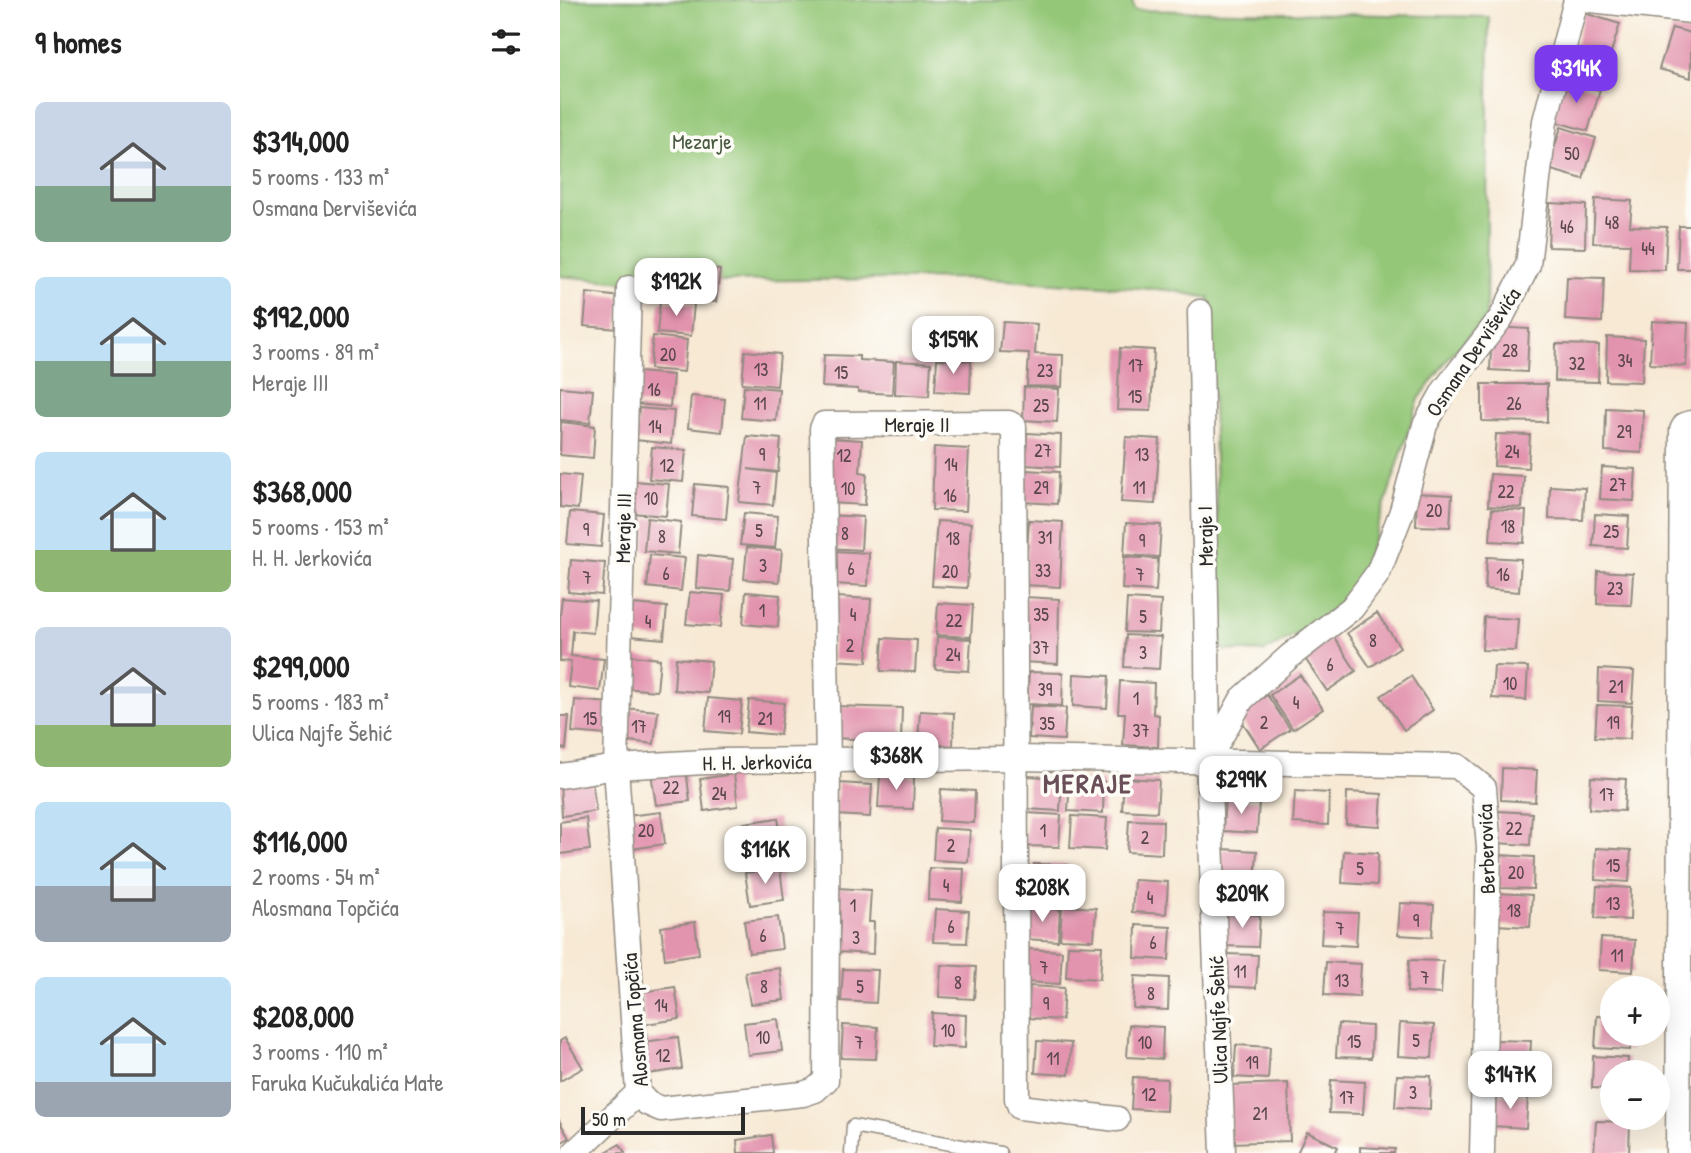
<!DOCTYPE html>
<meta charset="utf-8">
<style>
:root{--surface:#fff;--page:#f2f2f2;--text:#222;--muted:#767676;--accent:#7c3aed}
body{margin:0;font-family:"Patrick Hand",sans-serif;background:var(--page);color:var(--text);height:100vh;display:flex;flex-direction:column;font-size:26px;white-space:nowrap}
*{box-sizing:border-box;margin:0}
p{font-size:23px;color:var(--muted)}
.icon{flex:none;width:38px;height:38px;fill:none;stroke:currentColor;stroke-width:2;stroke-linecap:round;stroke-linejoin:round}
.map{position:relative;flex:1;overflow:hidden}
.drawer{display:flex;flex-direction:column;background:var(--surface);width:560px}
.drawer>*{flex:none}
.fabs{position:absolute;left:1040px;top:976px;display:grid;gap:14px}
.fabs a{display:grid;place-items:center;width:70px;height:70px;border-radius:50%;background:var(--surface);box-shadow:0 7px 28px #0002;font-size:35px}
.scale{position:absolute;left:21px;bottom:18px;width:164px;box-sizing:border-box;padding-left:7px;border:4px solid #2b2b2b;border-top:0;font-size:19px;line-height:24px;white-space:nowrap;color:#2b2b2b;-webkit-text-stroke:5px #fdfcf7;paint-order:stroke}
.price{position:absolute;translate:-50% -60px;padding:0 16px;border-radius:14px;background:#fff;color:#222;font-size:23px;line-height:46px;filter:drop-shadow(0 2px 4px #0008)}
.price::after{content:'';position:absolute;left:50%;top:42px;width:21px;height:16px;margin-left:-10px;background:inherit;clip-path:polygon(0 0,100% 0,50% 100%)}
.price.on{background:var(--accent);color:#fff}
ul{padding:0;list-style:none}
li{display:flex;align-items:center;gap:21px;height:175px;padding:0 35px}
li span{display:grid;place-items:center;flex:none;width:196px;height:140px;border-radius:10px;color:#555}
li>.icon{margin-inline-start:auto}
span .icon{width:84px;height:84px;fill:#fffc;stroke-width:1}
li b{font-size:30px}
h2{display:flex;justify-content:space-between;align-items:center;height:84px;padding:0 35px;font-size:30px}
main{display:flex;flex:1;min-height:0}
.map>svg:first-child{display:block}
</style>
<main>
<section class="drawer">
<h2>9 homes<svg class="icon" aria-label="filters" viewBox="0 0 24 24"><path d="M4 7h16M4 17h16"/><circle cx="9" cy="7" r="2"/><circle cx="15" cy="17" r="2"/></svg></h2>
<ul>
<li><span style="background:linear-gradient(#c9d6e8 60%,#7fa58c 0)"><svg class="icon" aria-label="home" viewBox="0 0 24 24"><path d="M3 11l9-7 9 7M6 9v11h12V9"/></svg></span><div><b>$314,000</b><p>5 rooms · 133 m²</p><p>Osmana Derviševića</p></div></li>
<li><span style="background:linear-gradient(#bfe0f5 60%,#7fa58c 0)"><svg class="icon" aria-label="home" viewBox="0 0 24 24"><path d="M3 11l9-7 9 7M6 9v11h12V9"/></svg></span><div><b>$192,000</b><p>3 rooms · 89 m²</p><p>Meraje III</p></div></li>
<li><span style="background:linear-gradient(#bfe0f5 70%,#8fb573 0)"><svg class="icon" aria-label="home" viewBox="0 0 24 24"><path d="M3 11l9-7 9 7M6 9v11h12V9"/></svg></span><div><b>$368,000</b><p>5 rooms · 153 m²</p><p>H. H. Jerkovića</p></div></li>
<li><span style="background:linear-gradient(#c9d6e8 70%,#8fb573 0)"><svg class="icon" aria-label="home" viewBox="0 0 24 24"><path d="M3 11l9-7 9 7M6 9v11h12V9"/></svg></span><div><b>$299,000</b><p>5 rooms · 183 m²</p><p>Ulica Najfe Šehić</p></div></li>
<li><span style="background:linear-gradient(#bfe0f5 60%,#9aa5b1 0)"><svg class="icon" aria-label="home" viewBox="0 0 24 24"><path d="M3 11l9-7 9 7M6 9v11h12V9"/></svg></span><div><b>$116,000</b><p>2 rooms · 54 m²</p><p>Alosmana Topčića</p></div></li>
<li><span style="background:linear-gradient(#bfe0f5 75%,#9aa5b1 0)"><svg class="icon" aria-label="home" viewBox="0 0 24 24"><path d="M3 11l9-7 9 7M6 9v11h12V9"/></svg></span><div><b>$208,000</b><p>3 rooms · 110 m²</p><p>Faruka Kučukalića Mate</p></div></li>
</ul>
</section>
<div class="map">
<svg width="1131" height="1153" viewBox="0 0 1131 1153">
<rect width="100%" height="100%" fill="#fdfcf7"/>
<filter id="ink" filterUnits="userSpaceOnUse"><feTurbulence type="fractalNoise" baseFrequency=".0143" numOctaves="2"/><feDisplacementMap in="SourceGraphic" scale="14" xChannelSelector="R" yChannelSelector="G"/><feConvolveMatrix kernelMatrix="1 2 1 2 8 2 1 2 1" color-interpolation-filters="sRGB"/></filter>
<filter id="wash" filterUnits="userSpaceOnUse"><feTurbulence type="fractalNoise" baseFrequency=".00686" numOctaves="4" result="noise"/><feDisplacementMap in="SourceGraphic" scale="28" xChannelSelector="R" yChannelSelector="G"/><feGaussianBlur stdDeviation="1.57" result="paint"/><feColorMatrix in="noise" values="0 0 0 0 0 0 0 0 0 0 0 0 0 0 0 0 0 1.4 0 .05"/><feComposite in="paint" operator="in"/></filter>
<g filter="url(#wash)">
<rect width="100%" height="100%" fill="#f7e9d4"/>
<!-- green -->
<path fill="#94c778" stroke="#607952" stroke-width="2" d="M0,0h572l2,10 355,7 -3,301 -37,39 -30,42 -51,157 -13,33 -5,6 -31,26 -55,31 -42,-2 -13,-352 -40,-8 -196,-12 -348,4 -65,-6z"/>
<g id="blocks">
<!-- building -->
<g fill="#e293ad">
<path d="M1024,13l36,11 -13,41 -35,-10z"/>
<path d="M1112,28l19,5v45l-32,-9z"/>
<path d="M1005,79l35,11 -12,41 -35,-10z"/>
<path d="M1001,127l35,11 -13,41 -35,-10z"/>
<path d="M1035,199l37,2 -2,25 37,1 -2,43 -36,-1 1,-25 -37,-1z"/>
<path d="M990,203l36,2 -1,43 -37,-1z"/>
<path d="M1119,226h12v43h-14z"/>
<path d="M125,266l35,4 -4,32 -34,-3z"/>
<path d="M1007,277l37,1 -2,44 -37,-2z"/>
<path d="M27,293l34,4 -3,32 -34,-3z"/>
<path d="M100,301l34,3 -3,32 -34,-3z"/>
<path d="M1092,321l36,2 -2,43 -36,-2z"/>
<path d="M443,322l34,2 -2,30 28,1 -1,32 -35,-1 2,-33 -29,-1z"/>
<path d="M932,327l37,2 -2,43 -37,-2z"/>
<path d="M93,336l34,4 -3,32 -34,-3z"/>
<path d="M1047,337l37,2 -2,43 -36,-1z"/>
<path d="M996,344l43,1 -1,37 -43,-1z"/>
<path d="M560,348l34,2 -3,61 -34,-1z"/>
<path d="M185,351l35,3 -3,32 -35,-3z"/>
<path d="M264,355l35,1v4l35,2 -2,32 -34,-2v-3l-36,-2z"/>
<path d="M377,359l34,2 -1,32 -35,-2z"/>
<path d="M336,361l35,2 -2,33 -34,-2z"/>
<path d="M79,372l34,3 -3,32 -35,-3z"/>
<path d="M922,384h65v38l-65,-1z"/>
<path d="M184,386l35,3 -3,32 -35,-3z"/>
<path d="M0,387l33,3 -3,33 -30,-3z"/>
<path d="M464,387l35,2 -2,33 -34,-2z"/>
<path d="M131,396l34,3 -3,33 -34,-4z"/>
<path d="M79,408l35,3 -3,33 -35,-4z"/>
<path d="M1046,408l37,2 -1,43 -37,-2z"/>
<path d="M1,422l34,4 -2,32 -33,-3z"/>
<path d="M467,433l34,2 -1,32 -35,-2z"/>
<path d="M936,434l34,1 -2,33 -34,-2z"/>
<path d="M187,436l34,3 -3,33 -30,-3 28,4 -3,32 -34,-3z"/>
<path d="M566,437l34,2 -5,65 -34,-2z"/>
<path d="M268,438l34,2 -2,32 7,1 -2,32 -35,-2z"/>
<path d="M92,447l34,3 -3,32 -34,-3z"/>
<path d="M374,447l35,2 -3,62 -34,-1z"/>
<path d="M1042,467l34,2 -2,32 -34,-2z"/>
<path d="M465,470l34,2 -2,32 -34,-2z"/>
<path d="M0,474l21,2 -3,33 -18,-2z"/>
<path d="M930,474l34,2 -2,32 -34,-2z"/>
<path d="M75,481l34,3 -3,32 -34,-3z"/>
<path d="M135,484l34,3 -3,32 -34,-3z"/>
<path d="M990,486l35,2 -2,32 -34,-1z"/>
<path d="M857,493l35,2 -2,32 -34,-1z"/>
<path d="M932,509l34,2 -2,32 -34,-2z"/>
<path d="M10,512l34,3 -3,32 -34,-3z"/>
<path d="M184,513l34,3 -3,32 -35,-3z"/>
<path d="M1035,514l34,2 -2,32 -34,-2z"/>
<path d="M268,515l35,2 -2,33 -34,-2z"/>
<path d="M87,518l34,4 -3,32 -34,-3z"/>
<path d="M469,520l34,2 -3,65 -35,-2z"/>
<path d="M377,521l34,2 -4,65 -35,-2z"/>
<path d="M566,523l35,2 -2,32 -35,-2z"/>
<path d="M187,547l35,3 -3,32 -35,-3z"/>
<path d="M275,551l34,2 -1,33 -35,-2z"/>
<path d="M90,555l35,3 -4,33 -34,-4z"/>
<path d="M138,555l35,4 -3,32 -34,-3z"/>
<path d="M564,557l34,2 -2,32 -34,-2z"/>
<path d="M927,557l34,2 -2,33 -34,-3z"/>
<path d="M11,560l34,3 -3,32 -34,-3z"/>
<path d="M1038,571l35,2 -2,32 -34,-1z"/>
<path d="M130,592l34,3 -3,32 -35,-3z"/>
<path d="M186,592l34,3 -2,32 -35,-3z"/>
<path d="M276,597l35,2 -4,63 -35,-2z"/>
<path d="M465,597l34,2 -1,65 -35,-2z"/>
<path d="M2,598l34,3 -3,32 -20,-2 -2,25 33,3 -4,32 -32,-4 3,-25 -11,-1v-45z"/>
<path d="M567,599l34,2 -2,32 -34,-1z"/>
<path d="M378,603l35,2 -2,32 -35,-2z"/>
<path d="M73,604l34,3 -3,32 -34,-3z"/>
<path d="M817,613l23,34 -30,20 -23,-34z"/>
<path d="M924,617l34,2 -2,32 -34,-1z"/>
<path d="M566,635l35,2 -2,32 -35,-2z"/>
<path d="M377,637l34,2 -2,32 -34,-2z"/>
<path d="M774,637l22,34 -29,20 -23,-34z"/>
<path d="M323,638l34,2 -2,32 -34,-1z"/>
<path d="M66,655l34,4 -3,32 -34,-3z"/>
<path d="M116,658l35,3 -3,32 -34,-3z"/>
<path d="M934,666l34,1 -2,33 -34,-2z"/>
<path d="M1039,669l35,2 -2,32 -34,-2z"/>
<path d="M469,672l34,1 -1,33 -35,-2z"/>
<path d="M514,674l35,2 -2,32 -34,-2z"/>
<path d="M740,675l23,34 -30,20 -23,-34z"/>
<path d="M851,676l22,34 -29,20 -23,-34z"/>
<path d="M560,681l34,2 -1,31 6,1 -1,32 -35,-2 2,-32h-7z"/>
<path d="M707,695l23,34 -30,20 -22,-34z"/>
<path d="M148,698l34,3 -3,33 -34,-3z"/>
<path d="M15,700l34,3 -3,32 -34,-3z"/>
<path d="M189,700l35,3 -4,32 -34,-3z"/>
<path d="M1037,705l35,1 -2,33 -35,-2z"/>
<path d="M273,706l69,2 -1,33 -69,-3z"/>
<path d="M471,706l35,2 -2,32 -35,-2z"/>
<path d="M63,708l35,3 -4,33 -34,-4z"/>
<path d="M360,711l34,2 -1,33 -35,-3z"/>
<path d="M0,716h9l-3,33 -6,-1z"/>
<path d="M942,768l35,2 -2,32 -34,-2z"/>
<path d="M126,769l4,32 -34,4 -5,-32z"/>
<path d="M174,774l4,32 -34,5 -4,-32z"/>
<path d="M320,775l34,2 -1,32 -35,-1z"/>
<path d="M468,776l34,2 -2,33 -34,-2z"/>
<path d="M1031,777l35,2 -2,32 -35,-2z"/>
<path d="M564,778l35,2 -2,32 -35,-2z"/>
<path d="M32,779l4,32 -34,5 -2,-33z"/>
<path d="M510,779l34,2 -1,32 -35,-2z"/>
<path d="M278,783l34,2 -2,32 -34,-2z"/>
<path d="M381,789l34,2 -1,32 -35,-2z"/>
<path d="M735,791l34,2 -1,32 -35,-2z"/>
<path d="M787,792l35,2 -2,32 -34,-2z"/>
<path d="M665,799l34,2 -2,32 -34,-2z"/>
<path d="M938,811l34,2 -2,32 -34,-2z"/>
<path d="M101,812l4,32 -34,5 -4,-33z"/>
<path d="M467,813l34,2 -2,32 -34,-1z"/>
<path d="M512,816l35,2 -2,32 -35,-2z"/>
<path d="M26,818l4,32 -30,4v-32z"/>
<path d="M218,818l5,32 -35,5 -4,-32z"/>
<path d="M569,820l34,1 -1,33 -35,-2z"/>
<path d="M375,828l35,2 -2,32 -35,-2z"/>
<path d="M1036,848l35,2 -2,32 -34,-2z"/>
<path d="M662,849l35,2 -2,32 -34,-2z"/>
<path d="M784,851l34,2 -1,32 -35,-2z"/>
<path d="M940,855l34,2 -1,32 -35,-1z"/>
<path d="M474,864l34,1 -2,33 -34,-2z"/>
<path d="M220,868l4,32 -34,5 -5,-32z"/>
<path d="M369,868l35,1 -2,33 -34,-2z"/>
<path d="M574,880l34,2 -2,32 -34,-2z"/>
<path d="M1037,886l34,2 -1,32 -35,-2z"/>
<path d="M277,888l34,2 -2,32h5l-1,32 -35,-2 2,-31 -5,-1z"/>
<path d="M938,893l34,2 -2,32 -34,-2z"/>
<path d="M840,903l34,2 -2,32 -34,-2z"/>
<path d="M502,906l34,2 -2,32 -34,-1z"/>
<path d="M466,907l34,2 -2,32 -34,-2z"/>
<path d="M375,909l34,2 -2,32 -34,-1z"/>
<path d="M763,912l35,1 -2,33 -35,-2z"/>
<path d="M666,913l34,2 -2,32 -34,-1z"/>
<path d="M218,917l4,32 -33,4 -5,-32z"/>
<path d="M135,922l4,32 -34,5 -4,-32z"/>
<path d="M576,925l35,2 -2,33 -34,-2z"/>
<path d="M1041,938l34,2 -2,32 -34,-2z"/>
<path d="M508,945l34,1 -2,33 -34,-2z"/>
<path d="M467,949l35,2 -2,33 -34,-2z"/>
<path d="M664,954l34,1 -2,33 -34,-2z"/>
<path d="M849,960l34,1 -2,33 -34,-2z"/>
<path d="M766,962l35,2 -2,33 -35,-2z"/>
<path d="M381,965l35,2 -2,32 -35,-2z"/>
<path d="M220,968l4,32 -34,4 -5,-32z"/>
<path d="M283,969l35,1 -2,33 -35,-2z"/>
<path d="M575,976l34,2 -1,32 -35,-2z"/>
<path d="M470,986l34,2 -2,32 -34,-2z"/>
<path d="M115,987l5,32 -35,5 -4,-32z"/>
<path d="M372,1013l34,2 -1,33 -35,-2z"/>
<path d="M1037,1016l15,1v17h19l-1,16 -35,-2z"/>
<path d="M218,1019l4,32 -34,4 -4,-32z"/>
<path d="M840,1023l34,2 -2,33 -34,-2z"/>
<path d="M778,1024l34,2 -1,32 -35,-1z"/>
<path d="M283,1025l35,2 -2,32 -35,-1z"/>
<path d="M569,1025l34,2 -1,32 -35,-2z"/>
<path d="M118,1037l4,32 -34,5 -4,-32z"/>
<path d="M5,1038l18,30 -23,13v-40z"/>
<path d="M937,1040l34,1 -2,33 -34,-2z"/>
<path d="M477,1041l34,2 -2,32 -34,-2z"/>
<path d="M676,1045l34,2 -2,32 -34,-2z"/>
<path d="M1033,1056l35,2 -1,15h-15v16l-20,-1z"/>
<path d="M837,1075l34,1 -1,33 -35,-2z"/>
<path d="M573,1077l34,2 -1,32 -35,-2z"/>
<path d="M771,1080l34,2 -2,32 -34,-1z"/>
<path d="M728,1083l2,58 -59,2 -1,-58z"/>
<path d="M934,1094l34,2 -2,32 -34,-2z"/>
<path d="M1036,1121l34,1 -1,31h-35z"/>
<path d="M0,1122l9,16 -9,5z"/>
<path d="M747,1132l31,15 -3,6h-38z"/>
<path d="M211,1135l2,18h-35l-1,-13z"/>
<path d="M60,1144l5,9h-21z"/>
<path d="M800,1147l35,2 -1,4h-34z"/>
</g>
</g>
</g>
<g filter="url(#ink)">
<use href="#blocks" fill-opacity="0" stroke="#918a80" stroke-width="2"/>
<g fill="none" stroke-linecap="round" stroke-linejoin="round">
<!-- lane casing -->
<g stroke="#918a80" stroke-width="15">
<path id="lane" d="M291,1153l2,-27 147,27"/>
</g>
<!-- street casing -->
<g stroke="#918a80" stroke-width="27">
<g id="street">
<path d="M1031,0l100,11"/>
<path d="M69,288l-13,479 22,326 9,10 14,6 142,-15 12,-4 11,-10 2,-319 -6,-332 2,-5 185,-1 5,3 3,673 3,8 97,12"/>
<path d="M640,312l7,335 1,113 15,393"/>
<path d="M648,760l34,-61 48,-43 62,-48 26,-35 24,-62 23,-86 19,-34 57,-73 27,-53 17,-144 31,-121"/>
<path d="M0,776l56,-9 107,-6 293,-3 441,8 27,22 5,60 -7,305"/>
<path d="M14,1153l64,-60"/>
<path d="M1118,1153l4,-723 3,-5 6,-2"/>
</g>
</g>
<!-- lane -->
<use href="#lane" stroke="#fff" stroke-width="12"/>
<!-- street -->
<use href="#street" stroke="#fff" stroke-width="24"/>
</g>
</g>
<g text-anchor="middle" dominant-baseline="central" stroke-width="7" stroke-linejoin="round" paint-order="stroke">
<!-- number labels -->
<g font-size="18" fill="#59454c">
<text x="1012" y="153">50</text>
<text x="1052" y="222">48</text>
<text x="1007" y="226">46</text>
<text x="1088" y="248">44</text>
<text x="950" y="350">28</text>
<text x="108" y="354">20</text>
<text x="1065" y="360">34</text>
<text x="1017" y="363">32</text>
<text x="576" y="365">17</text>
<text x="201" y="369">13</text>
<text x="485" y="370">23</text>
<text x="281" y="372">15</text>
<text x="94" y="389">16</text>
<text x="575" y="396">15</text>
<text x="200" y="403">11</text>
<text x="954" y="403">26</text>
<text x="481" y="405">25</text>
<text x="95" y="426">14</text>
<text x="1064" y="431">29</text>
<text x="483" y="450">27</text>
<text x="952" y="451">24</text>
<text x="202" y="454">9</text>
<text x="582" y="454">13</text>
<text x="284" y="455">12</text>
<text x="391" y="464">14</text>
<text x="107" y="465">12</text>
<text x="1058" y="484">27</text>
<text x="197" y="487">7</text>
<text x="481" y="487">29</text>
<text x="579" y="487">11</text>
<text x="288" y="488">10</text>
<text x="946" y="491">22</text>
<text x="390" y="495">16</text>
<text x="91" y="498">10</text>
<text x="874" y="510">20</text>
<text x="948" y="526">18</text>
<text x="26" y="529">9</text>
<text x="199" y="530">5</text>
<text x="1051" y="531">25</text>
<text x="285" y="533">8</text>
<text x="102" y="536">8</text>
<text x="485" y="537">31</text>
<text x="393" y="538">18</text>
<text x="582" y="540">9</text>
<text x="203" y="565">3</text>
<text x="291" y="568">6</text>
<text x="483" y="570">33</text>
<text x="390" y="571">20</text>
<text x="106" y="573">6</text>
<text x="580" y="574">7</text>
<text x="943" y="574">16</text>
<text x="27" y="577">7</text>
<text x="1055" y="588">23</text>
<text x="202" y="610">1</text>
<text x="293" y="614">4</text>
<text x="481" y="614">35</text>
<text x="583" y="616">5</text>
<text x="394" y="620">22</text>
<text x="88" y="621">4</text>
<text x="813" y="640">8</text>
<text x="290" y="645">2</text>
<text x="481" y="647">37</text>
<text x="583" y="652">3</text>
<text x="393" y="654">24</text>
<text x="770" y="664">6</text>
<text x="950" y="683">10</text>
<text x="1056" y="686">21</text>
<text x="485" y="689">39</text>
<text x="576" y="698">1</text>
<text x="736" y="702">4</text>
<text x="164" y="716">19</text>
<text x="30" y="718">15</text>
<text x="205" y="718">21</text>
<text x="704" y="722">2</text>
<text x="1053" y="722">19</text>
<text x="487" y="723">35</text>
<text x="79" y="726">17</text>
<text x="581" y="730">37</text>
<text x="111" y="787">22</text>
<text x="159" y="793">24</text>
<text x="1047" y="794">17</text>
<text x="954" y="828">22</text>
<text x="86" y="830">20</text>
<text x="483" y="830">1</text>
<text x="585" y="837">2</text>
<text x="391" y="845">2</text>
<text x="1053" y="865">15</text>
<text x="800" y="868">5</text>
<text x="956" y="872">20</text>
<text x="386" y="885">4</text>
<text x="590" y="897">4</text>
<text x="1053" y="903">13</text>
<text x="293" y="905">1</text>
<text x="954" y="910">18</text>
<text x="856" y="920">9</text>
<text x="391" y="926">6</text>
<text x="780" y="928">7</text>
<text x="203" y="935">6</text>
<text x="296" y="937">3</text>
<text x="593" y="942">6</text>
<text x="1057" y="955">11</text>
<text x="484" y="967">7</text>
<text x="680" y="971">11</text>
<text x="865" y="977">7</text>
<text x="782" y="980">13</text>
<text x="398" y="982">8</text>
<text x="204" y="986">8</text>
<text x="300" y="986">5</text>
<text x="591" y="993">8</text>
<text x="486" y="1003">9</text>
<text x="101" y="1005">14</text>
<text x="388" y="1030">10</text>
<text x="203" y="1037">10</text>
<text x="856" y="1040">5</text>
<text x="794" y="1041">15</text>
<text x="299" y="1042">7</text>
<text x="585" y="1042">10</text>
<text x="103" y="1055">12</text>
<text x="493" y="1058">11</text>
<text x="692" y="1062">19</text>
<text x="853" y="1092">3</text>
<text x="589" y="1094">12</text>
<text x="787" y="1097">17</text>
<text x="700" y="1113">21</text>
</g>
<!-- park labels -->
<g font-size="21" fill="#4a5a42" stroke="#fdfcf7">
<text x="142" y="141">Mezarje</text>
</g>
<!-- street labels -->
<g font-size="21" fill="#2b2b2b" stroke="#fdfcf7">
<text transform="translate(913 352) rotate(-56)">Osmana Derviševića</text>
<text x="357" y="424">Meraje II</text>
<text transform="translate(63 528) rotate(-89)">Meraje III</text>
<text transform="translate(645 536) rotate(-91)">Meraje I</text>
<text transform="translate(197 762) rotate(-1)">H. H. Jerkovića</text>
<text transform="translate(926 849) rotate(-92)">Berberovića</text>
<text transform="translate(75 1020) rotate(-95)">Alosmana Topčića</text>
<text transform="translate(658 1020) rotate(-92)">Ulica Najfe Šehić</text>
</g>
<!-- district labels -->
<g font-size="28" font-weight="bold" letter-spacing="2" fill="#6b4f58" stroke="#fdfcf7">
<text x="528" y="783">MERAJE</text>
</g>
</g>
</svg>
<div class="fabs">
<a>+</a>
<a>−</a>
</div>
<div class="scale">50 m</div>
<b class="price on" style="left:1016px;top:105px">$314K</b>
<b class="price" style="left:116px;top:318px">$192K</b>
<b class="price" style="left:393px;top:376px">$159K</b>
<b class="price" style="left:336px;top:792px">$368K</b>
<b class="price" style="left:681px;top:816px">$299K</b>
<b class="price" style="left:205px;top:886px">$116K</b>
<b class="price" style="left:482px;top:924px">$208K</b>
<b class="price" style="left:682px;top:930px">$209K</b>
<b class="price" style="left:950px;top:1111px">$147K</b>
</div>
</main>
